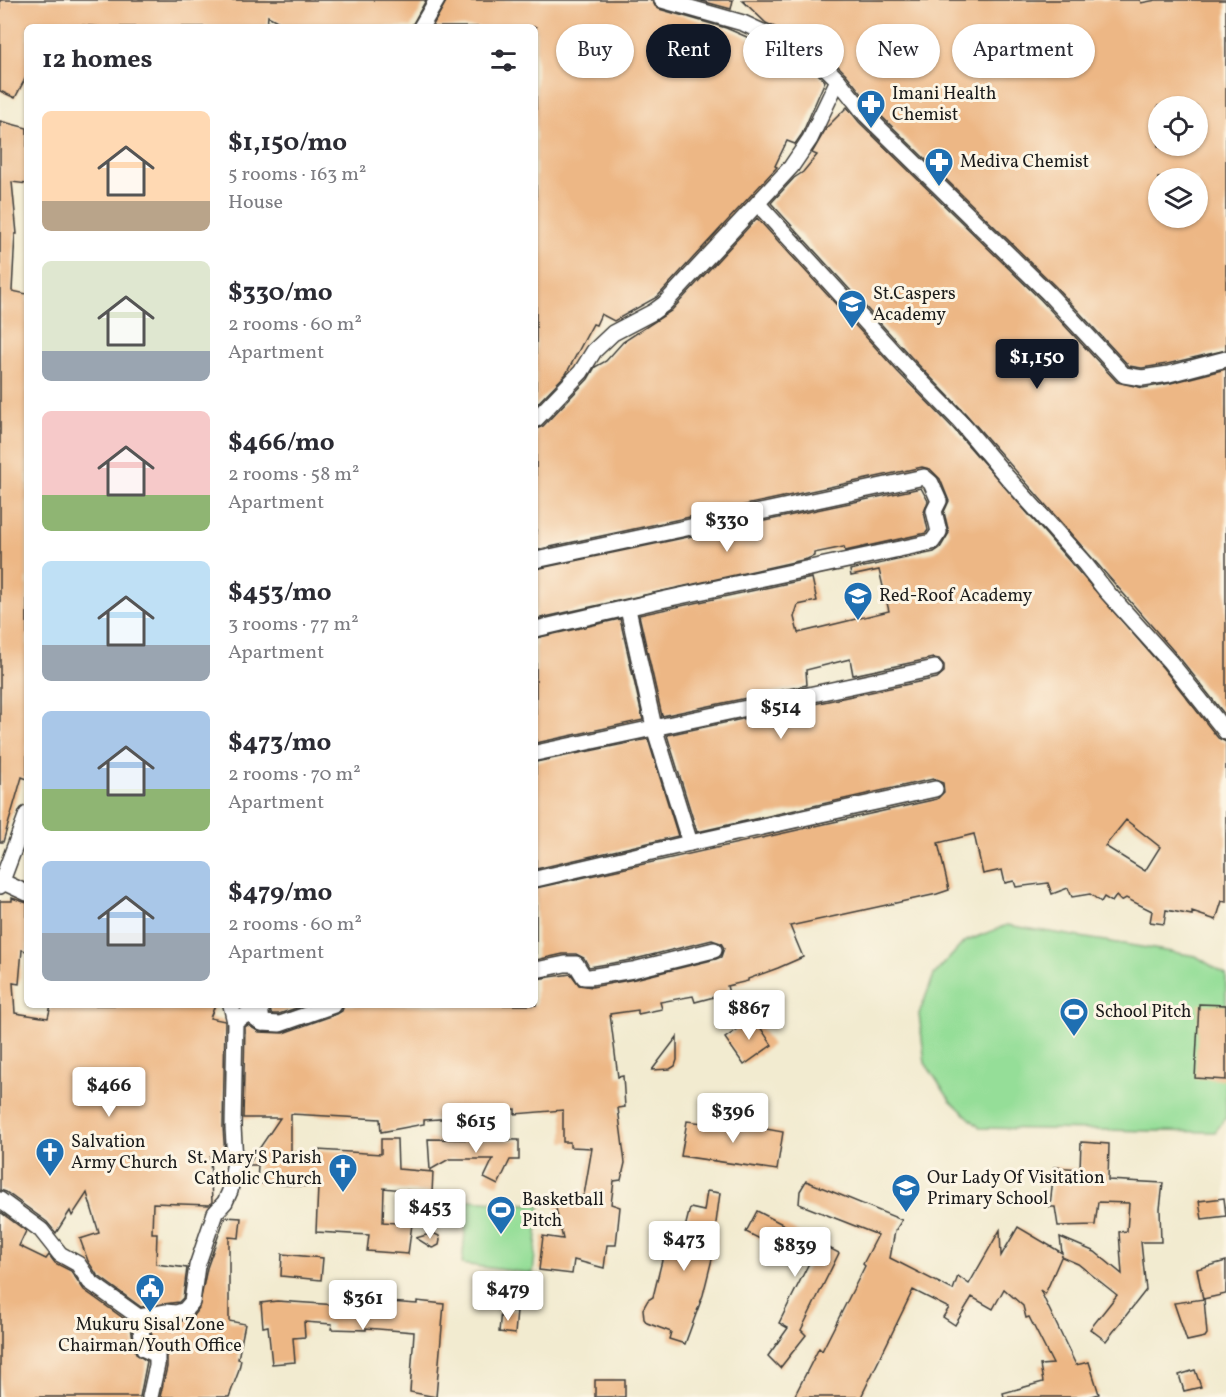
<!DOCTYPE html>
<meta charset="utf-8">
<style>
:root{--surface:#fff;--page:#f2f2f3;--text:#2b2b33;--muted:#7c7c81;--accent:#111827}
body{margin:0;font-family:Vollkorn,serif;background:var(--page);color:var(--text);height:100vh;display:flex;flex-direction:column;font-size:22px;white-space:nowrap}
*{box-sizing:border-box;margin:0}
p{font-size:20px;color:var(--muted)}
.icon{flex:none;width:33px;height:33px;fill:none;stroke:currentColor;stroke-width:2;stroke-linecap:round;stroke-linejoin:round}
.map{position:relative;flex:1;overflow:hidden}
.details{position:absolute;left:24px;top:24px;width:514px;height:984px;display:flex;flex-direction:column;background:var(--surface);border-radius:9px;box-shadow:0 2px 4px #0004}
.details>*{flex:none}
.hud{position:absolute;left:556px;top:24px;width:570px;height:54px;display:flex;gap:12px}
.fabs{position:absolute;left:1148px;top:96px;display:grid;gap:12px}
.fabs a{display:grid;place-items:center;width:60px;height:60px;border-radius:50%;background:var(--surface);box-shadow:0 2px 4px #0004;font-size:30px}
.price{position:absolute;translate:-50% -51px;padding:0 14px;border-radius:6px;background:#fff;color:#222;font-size:20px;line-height:39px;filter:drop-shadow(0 2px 3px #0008)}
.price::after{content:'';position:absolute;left:50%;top:36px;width:18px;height:14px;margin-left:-9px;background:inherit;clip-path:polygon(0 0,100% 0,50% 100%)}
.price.current{background:var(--accent);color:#fff}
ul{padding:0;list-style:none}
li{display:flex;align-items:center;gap:18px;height:150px;padding:0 18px}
li span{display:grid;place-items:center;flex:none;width:168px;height:120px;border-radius:9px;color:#555}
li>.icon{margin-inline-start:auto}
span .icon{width:72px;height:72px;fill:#fffc;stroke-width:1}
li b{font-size:26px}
h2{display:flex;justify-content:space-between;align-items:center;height:72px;padding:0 18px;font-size:26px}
.tag{padding:0 21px;border-radius:27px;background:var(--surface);box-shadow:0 2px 4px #0004;font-size:21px;line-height:54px}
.tag.current{background:var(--accent);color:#fff}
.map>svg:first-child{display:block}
</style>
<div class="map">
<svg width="1226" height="1397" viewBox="0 0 1226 1397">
<rect width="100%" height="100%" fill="#fcf5e5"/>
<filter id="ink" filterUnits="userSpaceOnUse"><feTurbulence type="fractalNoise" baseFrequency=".0167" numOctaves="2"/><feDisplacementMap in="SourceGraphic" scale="12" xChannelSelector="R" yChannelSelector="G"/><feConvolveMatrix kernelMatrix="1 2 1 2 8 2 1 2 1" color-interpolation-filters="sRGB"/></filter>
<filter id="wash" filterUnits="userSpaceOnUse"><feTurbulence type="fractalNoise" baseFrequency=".008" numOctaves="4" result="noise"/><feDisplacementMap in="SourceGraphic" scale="24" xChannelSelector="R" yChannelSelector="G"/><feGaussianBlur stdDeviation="1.35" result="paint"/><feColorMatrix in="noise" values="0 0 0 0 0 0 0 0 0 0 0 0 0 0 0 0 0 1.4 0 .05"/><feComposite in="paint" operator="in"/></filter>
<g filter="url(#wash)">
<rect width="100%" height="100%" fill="#f2ebd0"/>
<!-- garden -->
<g fill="#95de98" stroke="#587d5a" stroke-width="1.5">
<path d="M1007,925l189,31 30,19v143l-11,14 -235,-4 -30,-28 -25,-37 -6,-49 15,-39 30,-33z"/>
<path d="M468,1200l72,5 -7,69 -71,-10z"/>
</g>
<g id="blocks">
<!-- building -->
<g fill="#edb785" fill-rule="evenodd">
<path d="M0,0h426l-15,27h-123l-20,-11 -1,11h-165l-23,-2v2h-52v48l-12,23 -15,-7z"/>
<path d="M447,0h205l3,6 4,3 67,19 65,28 21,12 13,13 -23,53 -7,10 -8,-3 -12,25 2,1 -120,130 -43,24 -13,-7 -5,11 -3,-1 -27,50 -30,31v-378h-104z"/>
<path d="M698,0h35l-2,9z"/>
<path d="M742,0h398l1,3 15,-3h70v350l-59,14 -25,4 -13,-2 -74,-80 -182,-178 -27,-34 -21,-21 -25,-14 -34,-16zM1158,106h39v40h-39zM1158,178h39v40h-39z"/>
<path d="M847,107l12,15 182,178 76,82 26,6 28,-5 55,-14v347l-48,-60 -212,-242 -55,-57 -140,-154 23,-25 9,-6 14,-17 -5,-2 15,-26z"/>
<path d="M0,121l27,7v56l-15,-2 5,52h-2l-3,57 15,3v485l-5,-2 -19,65h-3z"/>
<path d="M757,218l140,153 55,56 211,241 55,70 8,4v160l-4,-1 -6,19 -24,-8v3l-26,-5 -2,14 -14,-2 2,-11 -26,-13 -5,3 -5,-5 -4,6 -8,-5 -3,5 -11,-8 -18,3 -4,-9 -16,6 -4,-11 -32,4 -2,-6 -9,2 -3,-13 -19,4 -9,-40 -36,9 11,47 -12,4 -147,32 13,31 -25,11 -30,11v2l-21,5 2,7 -34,9 -2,-6 -33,6 2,7 -24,5v-4l-28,4 8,63 5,-1 2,31 -7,1 7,55 -4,17 -7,1 -3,23 9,3 -4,38h-9l-3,23 -30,-8 -2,14 -33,-4 4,-34 20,3 -8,-35 29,-9 8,-47 -22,-1v-5h-7v-32l-48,4v-5l-16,1 -43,8 -32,2v4l-43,8 -1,-13 -89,-5v38l27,2v-4l63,4v-15h16l1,30 35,3 -1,21 -48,-5 -1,34 29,2 -4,30 -41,-3 2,-16 -53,-3 2,-45 -61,-4 1,-18h-10l32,-47h-37l2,-91 3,-2 11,7 24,1 54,-19 5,-3 2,-6h192v-26l35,-5 8,11 13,2 43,-8 81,-20 5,-2 3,-9 -3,-5 -9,-3 -81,20 -42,7 -5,-9 -8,-4h-13l-27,6v-72l401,-89 7,-7 -1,-9 -10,-4 -236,53 -30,-97 270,-57 7,-6v-7l-5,-6 -6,-1 -80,17 -3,-16 -44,11 1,15 -145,31 -23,-101 173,-37 5,23 -19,4 -4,12 4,16 91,-22 -10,-41 -28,6 -1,-6 84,-18 6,-4 9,-15 -5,-21 5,-11 -9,-22 -10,-10 -8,-2 -386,83v-121l7,-3 45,-47 7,-12 11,-6 17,-19 48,-31zM1126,820l34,27 -15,24 -40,-25z"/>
<path d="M921,488l7,13 -4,11 4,18 -2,3 -81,18 -1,-4 -30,6v3l-7,3 -271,60v-50z"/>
<path d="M620,619l23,101 -107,23v-105z"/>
<path d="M648,739l30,97 -142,33v-107z"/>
<path d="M12,898l15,5v48l-5,-1 -3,34 -6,-1 2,30 33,5 3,-13h164l-5,13 15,3 -2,106 2,29 -15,1 2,45 -3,3 -56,-2 -1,30h5l-1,31 31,4 -4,30 -4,4 -38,5 -44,-32 -9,-14 -8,-22 19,-6 -12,-40 -15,23 -2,-5 -14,22 -9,-11 -41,-30 -6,-2v-289h12z"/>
<path d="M1199,1004l27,1v75l-31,-2z"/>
<path d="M270,1005h35l-26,9h-8z"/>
<path d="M754,1018l18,27 -28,20 -19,-27z"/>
<path d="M677,1037v23l-2,6 -5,3 -18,1z"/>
<path d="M704,1118l79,14 -6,38 -96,-14 6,-35 16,2z"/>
<path d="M428,1139l91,1v20h-9l-12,25 -14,-7 9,-19h-44l-19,11z"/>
<path d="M1081,1142l28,2 -1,36 55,3 -3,26 1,33h-20l5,48 -40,51 -16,-12 27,-34 -39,-31 -16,-7v-2l-17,39 -5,-4 36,75 13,-3 10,32 -10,3h-85l-1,-4 40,-11 -3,-17 13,-1 -24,-47 -3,1 -3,-12 -19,-17 -11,20 -21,-12 -17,28 -12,-8 6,-9 -36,-18 -52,107h-67l25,-49 3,3 43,-85 -2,-2 15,-29 -79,-31 1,-13 6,-10 96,39 -7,11 -5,27 63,32 5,-14 11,8 31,-54 1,26 17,-29 44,26 -2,-16 35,15 27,22 -3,-42 8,-1 2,-28 -31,-1 -3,23 -37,1 -3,-19h-5l4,-40 26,2z"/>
<path d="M707,1191l13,2 -6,45 3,1 -14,56 -18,49 -16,-5 2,-7 -24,-9 -3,-4 -1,-10 5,-9 5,-3 17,-69 14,4 6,-24 14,3z"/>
<path d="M1224,1198l2,18 -24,3 -3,-18z"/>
<path d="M757,1211l82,42 -38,77 5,5 -26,33 -12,-12 20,-28 -9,-5 30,-60 -63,-31z"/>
<path d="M0,1212l26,19 -7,15 27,13 3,-4 6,8 16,8 13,19 46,33 6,31 11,7 -7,36h-140z"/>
<path d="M225,1217l16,1 -2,20 -10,-1v84l16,3 -7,35 3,1 -3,13 -9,24h-69l7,-30v-12l-2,-6 -12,-7 -3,-17 15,-3h14l13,-5 7,-9 8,-40z"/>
<path d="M433,1233l6,3 1,4 -1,5 -4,2 -3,1 -16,-10z"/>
<path d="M282,1254l41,4 -2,22 -40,-4z"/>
<path d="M1226,1261v33l-23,5 -6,-30z"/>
<path d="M1204,1299l3,35 -2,3 -18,4 -13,-38z"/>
<path d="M277,1301l76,5v4l36,2v-10l28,2v-3l27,3 -8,93 -26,-5 4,-60 -48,-4v2l-35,-1 1,-5 -28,-2 1,15 -12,1 2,24 -23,2 -4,-38 -5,1 -2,-24z"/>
<path d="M501,1310l16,1 -2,23 -16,-2z"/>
<path d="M1195,1370l6,17 -17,4 -5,-16z"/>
<rect x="595" y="1380" width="30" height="17"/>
</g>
</g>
</g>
<g filter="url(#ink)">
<use href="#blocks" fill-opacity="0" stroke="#3c3b37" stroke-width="1.5"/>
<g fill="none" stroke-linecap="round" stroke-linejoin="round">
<!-- minor casing -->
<g stroke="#3c3b37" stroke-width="18">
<g id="minor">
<path d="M662,0l81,23 52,24 23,13 20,20 28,35 182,178 76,82 18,3 27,-4 57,-15"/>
<path d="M421,27l16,-27"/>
<path d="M758,204l146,160 55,56 48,57 78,87 22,28 63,70 56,70"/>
<path d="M536,419l45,-47 13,-21 19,-18 40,-21 11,-8 127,-137 19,-28 28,-59"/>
<path d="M536,560l388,-83 7,6 8,18 -5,10 5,21 -7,10 -280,60 -116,27"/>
<path d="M536,753l399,-85"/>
<path d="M690,843l245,-54"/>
<path d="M536,879l154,-36 -36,-116 -26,-118"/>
<path d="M3,882l24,11"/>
<path d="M0,886l27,-72"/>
<path d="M536,970l29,-6h11l8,13h6l43,-7 81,-20"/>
<path d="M260,1005l2,18"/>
<path d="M235,1022l14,-9 13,10 18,1 54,-19"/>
<path d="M0,1200l41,30 19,24 18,10 12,18 49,35 26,-5 11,1 9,-3 7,-8 5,-36 18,-53 10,-11 5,-11 5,-30 -2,-34 2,-105 -4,-17"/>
<path d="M139,1317l5,32 13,6v10l-7,32"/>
</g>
</g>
<!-- minor -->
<use href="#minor" stroke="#fff" stroke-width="15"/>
</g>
</g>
<!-- icons -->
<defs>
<g id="pharmacy-pin" transform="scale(1.5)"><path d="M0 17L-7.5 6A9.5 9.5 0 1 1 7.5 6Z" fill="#1f6fb2" stroke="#fcf5e5"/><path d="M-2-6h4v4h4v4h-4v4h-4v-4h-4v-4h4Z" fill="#fff"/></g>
<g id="school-pin" transform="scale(1.5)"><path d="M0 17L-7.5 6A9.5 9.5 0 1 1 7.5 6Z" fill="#1f6fb2" stroke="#fcf5e5"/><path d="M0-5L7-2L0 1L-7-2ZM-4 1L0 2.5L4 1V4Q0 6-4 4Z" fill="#fff"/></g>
<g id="stadium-pin" transform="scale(1.5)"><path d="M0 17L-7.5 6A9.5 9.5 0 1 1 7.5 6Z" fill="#1f6fb2" stroke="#fcf5e5"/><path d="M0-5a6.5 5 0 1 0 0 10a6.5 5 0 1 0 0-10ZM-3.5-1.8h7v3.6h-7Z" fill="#fff"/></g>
<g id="church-pin" transform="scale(1.5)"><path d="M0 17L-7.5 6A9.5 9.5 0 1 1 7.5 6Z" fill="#1f6fb2" stroke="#fcf5e5"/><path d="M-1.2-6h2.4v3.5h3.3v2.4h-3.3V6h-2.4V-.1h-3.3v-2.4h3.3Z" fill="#fff"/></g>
<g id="civic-pin" transform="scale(1.5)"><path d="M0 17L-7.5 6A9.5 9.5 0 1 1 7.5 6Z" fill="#1f6fb2" stroke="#fcf5e5"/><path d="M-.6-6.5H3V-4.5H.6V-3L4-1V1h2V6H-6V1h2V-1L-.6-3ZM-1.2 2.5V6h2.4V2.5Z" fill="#fff"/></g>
</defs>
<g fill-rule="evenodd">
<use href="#pharmacy-pin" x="871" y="104"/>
<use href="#pharmacy-pin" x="939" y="162"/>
<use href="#school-pin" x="852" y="304"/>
<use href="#school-pin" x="858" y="596"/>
<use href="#stadium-pin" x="1074" y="1012"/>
<use href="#church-pin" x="50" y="1152"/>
<use href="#church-pin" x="343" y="1168"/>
<use href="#school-pin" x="906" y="1188"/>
<use href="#stadium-pin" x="501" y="1210"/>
<use href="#civic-pin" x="150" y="1288"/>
</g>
<g text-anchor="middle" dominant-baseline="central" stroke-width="6" stroke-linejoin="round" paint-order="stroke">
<!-- poi labels -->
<g font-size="18" fill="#1c1c1c" stroke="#fcf5e5" text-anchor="start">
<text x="892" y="94">Imani Health<tspan x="892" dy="21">Chemist</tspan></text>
<text x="960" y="162">Mediva Chemist</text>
<text x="873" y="294">St.Caspers<tspan x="873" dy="21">Academy</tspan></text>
<text x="879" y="596">Red-Roof Academy</text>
<text x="1095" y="1012">School Pitch</text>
<text x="71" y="1142">Salvation<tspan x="71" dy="21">Army Church</tspan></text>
<text x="322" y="1158" text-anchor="end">St. Mary'S Parish<tspan x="322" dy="21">Catholic Church</tspan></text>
<text x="927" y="1178">Our Lady Of Visitation<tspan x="927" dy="21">Primary School</tspan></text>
<text x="522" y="1200">Basketball<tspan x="522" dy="21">Pitch</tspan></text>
<text x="150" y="1325" text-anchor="middle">Mukuru Sisal Zone<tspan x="150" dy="21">Chairman/Youth Office</tspan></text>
</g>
</g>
</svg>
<div class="fabs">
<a><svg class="icon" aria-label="locate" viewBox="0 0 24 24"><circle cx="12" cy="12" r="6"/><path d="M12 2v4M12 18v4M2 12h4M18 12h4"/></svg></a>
<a><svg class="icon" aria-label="layers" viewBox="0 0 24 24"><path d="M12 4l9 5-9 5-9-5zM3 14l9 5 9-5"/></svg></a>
</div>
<b class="price current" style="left:1037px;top:390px">$1,150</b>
<b class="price" style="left:727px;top:553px">$330</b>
<b class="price" style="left:781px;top:740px">$514</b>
<b class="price" style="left:749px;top:1041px">$867</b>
<b class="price" style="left:109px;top:1118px">$466</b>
<b class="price" style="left:733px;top:1144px">$396</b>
<b class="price" style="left:476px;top:1154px">$615</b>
<b class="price" style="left:430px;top:1240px">$453</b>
<b class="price" style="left:684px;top:1272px">$473</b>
<b class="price" style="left:795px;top:1278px">$839</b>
<b class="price" style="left:508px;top:1322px">$479</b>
<b class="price" style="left:363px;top:1331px">$361</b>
<div class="hud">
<a class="tag">Buy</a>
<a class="tag current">Rent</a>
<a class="tag">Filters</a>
<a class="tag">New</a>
<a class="tag">Apartment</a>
</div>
<section class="details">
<h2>12 homes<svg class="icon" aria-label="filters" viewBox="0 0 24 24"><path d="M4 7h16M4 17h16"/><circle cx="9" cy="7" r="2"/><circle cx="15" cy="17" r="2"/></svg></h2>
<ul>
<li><span style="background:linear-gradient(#ffd9b3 75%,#b9a48a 0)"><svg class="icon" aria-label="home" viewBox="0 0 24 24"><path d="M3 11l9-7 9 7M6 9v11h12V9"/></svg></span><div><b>$1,150/mo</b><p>5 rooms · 163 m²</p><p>House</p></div></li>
<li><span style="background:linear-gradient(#dfe7d0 75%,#9aa5b1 0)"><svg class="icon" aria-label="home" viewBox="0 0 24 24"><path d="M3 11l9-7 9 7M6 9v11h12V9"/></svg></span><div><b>$330/mo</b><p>2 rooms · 60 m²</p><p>Apartment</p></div></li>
<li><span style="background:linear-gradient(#f6c9c9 70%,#8fb573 0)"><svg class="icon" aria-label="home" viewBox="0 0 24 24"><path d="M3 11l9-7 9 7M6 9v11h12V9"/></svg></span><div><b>$466/mo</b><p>2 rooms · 58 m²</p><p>Apartment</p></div></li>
<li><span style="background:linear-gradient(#bfe0f5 70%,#9aa5b1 0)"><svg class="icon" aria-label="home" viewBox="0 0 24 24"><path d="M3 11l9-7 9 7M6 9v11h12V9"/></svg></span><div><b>$453/mo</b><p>3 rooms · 77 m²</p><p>Apartment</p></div></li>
<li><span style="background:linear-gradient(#a9c7e8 65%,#8fb573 0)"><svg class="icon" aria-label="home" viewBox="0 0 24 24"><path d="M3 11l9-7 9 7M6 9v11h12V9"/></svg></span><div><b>$473/mo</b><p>2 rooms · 70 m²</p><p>Apartment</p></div></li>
<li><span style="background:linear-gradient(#a9c7e8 60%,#9aa5b1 0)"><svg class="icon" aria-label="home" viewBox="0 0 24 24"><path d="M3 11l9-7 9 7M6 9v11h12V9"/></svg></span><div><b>$479/mo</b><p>2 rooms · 60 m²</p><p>Apartment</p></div></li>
</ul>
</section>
</div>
